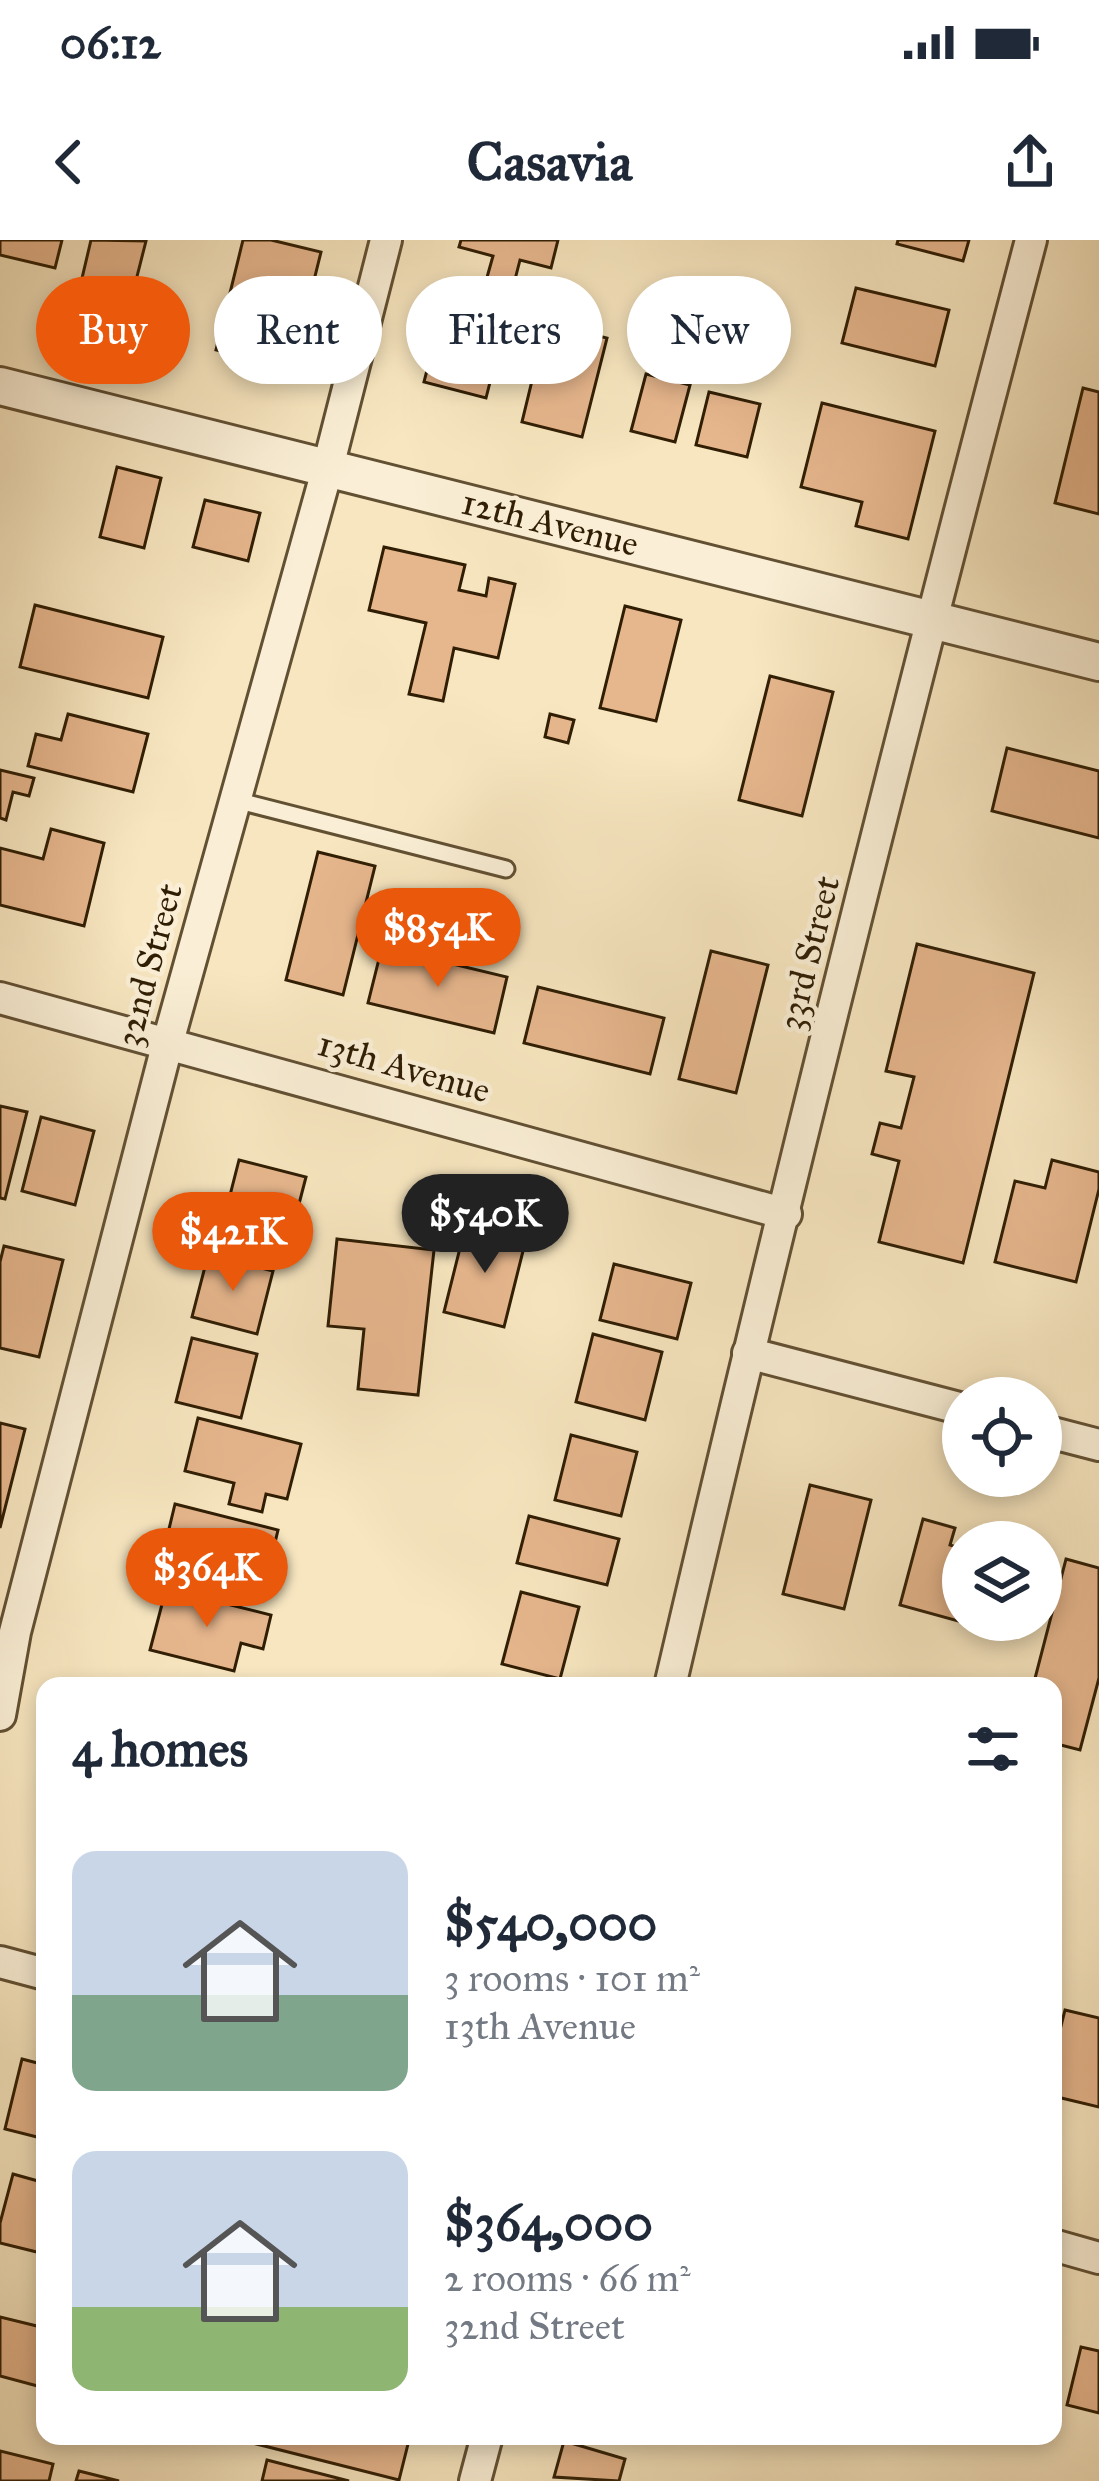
<!DOCTYPE html>
<meta charset="utf-8">
<style>
:root{--surface:#fff;--page:#f6f6f7;--text:#1f2937;--muted:#747a83;--accent:#ea580c}
body{margin:0;font-family:"IM FELL Great Primer",serif;background:var(--page);color:var(--text);height:100vh;display:flex;flex-direction:column;font-size:45px;white-space:nowrap}
*{box-sizing:border-box;margin:0}
p{font-size:39px;color:var(--muted)}
.icon{flex:none;width:66px;height:66px;fill:none;stroke:currentColor;stroke-width:2;stroke-linecap:round;stroke-linejoin:round}
.map{position:relative;flex:1;overflow:hidden}
.side{position:absolute;left:36px;top:1437px;width:1026px;height:768px;display:flex;flex-direction:column;background:var(--surface);border-radius:24px;box-shadow:0 6px 18px #0003}
.side>*{flex:none}
.hud{position:absolute;left:36px;top:36px;width:1029px;height:108px;display:flex;gap:24px}
.tools{position:absolute;left:942px;top:1137px;display:grid;gap:24px}
.tools a{display:grid;place-items:center;width:120px;height:120px;border-radius:50%;background:var(--surface);box-shadow:0 6px 18px #0003;font-size:60px}
.price{position:absolute;translate:-50% -102px;padding:0 27px;border-radius:42px;background:var(--accent);color:#fff;font-size:39px;line-height:78px;filter:drop-shadow(0 3px 6px #0008)}
.price::after{content:'';position:absolute;left:50%;top:72px;width:36px;height:27px;margin-left:-18px;background:inherit;clip-path:polygon(0 0,100% 0,50% 100%)}
.price.on{background:#222;color:#fff}
ul{padding:0;list-style:none}
li{display:flex;align-items:center;gap:36px;height:300px;padding:0 36px}
li span{display:grid;place-items:center;flex:none;width:336px;height:240px;border-radius:24px;color:#555}
li>.icon{margin-inline-start:auto}
span .icon{width:144px;height:144px;fill:#fffc;stroke-width:1}
li b{font-size:51px}
h2{display:flex;justify-content:space-between;align-items:center;height:144px;padding:0 36px;font-size:51px}
.pill{padding:0 42px;border-radius:54px;background:var(--surface);box-shadow:0 6px 18px #0003;font-size:42px;line-height:108px}
.pill.on{background:var(--accent);color:#fff}
.status{display:flex;justify-content:space-between;align-items:center;height:84px;padding:0 60px;background:var(--surface);direction:ltr}
.status svg{height:33px;fill:currentColor}
header{display:flex;justify-content:space-between;align-items:center;height:156px;padding:0 36px;background:var(--surface);font-size:54px;font-weight:800}
.map>svg:first-child{display:block}
</style>
<div class="status"><b>06:12</b><svg viewBox="0 0 49 12"><path d="M0 12V9h3v3zM5 12V6h3v6zM10 12V3h3v9zM15 12V0h3v12zM26 1h20v11H26zM47 4h2v5h-2z"/></svg></div>
<header><svg class="icon" aria-label="back" viewBox="0 0 24 24"><path d="M15 5l-7 7 7 7"/></svg>Casavia<svg class="icon" aria-label="share" viewBox="0 0 24 24"><path d="M12 15V3M7 8l5-5 5 5M5 13v7h14v-7"/></svg></header>
<div class="map">
<svg width="1099" height="2241" viewBox="0 0 1099 2241">
<rect width="100%" height="100%" fill="#f7e6c0"/>
<filter id="stains"><feTurbulence type="fractalNoise" baseFrequency=".00167" numOctaves="4"/><feColorMatrix values="0 0 0 0 .2 0 0 0 0 .09 0 0 0 0 .02 0 0 0 .5 -.17"/></filter>
<radialGradient id="worn" r=".72"><stop offset=".6" stop-color="#630" stop-opacity="0"/><stop offset="1" stop-color="#630" stop-opacity=".3"/></radialGradient>
<!-- building -->
<g fill="#e6b68d" stroke="#301e04" stroke-width="3">
<path d="M0,0h62l-7,28 -55,-13z"/>
<path d="M91,0l55,1 -16,63 -51,-13z"/>
<path d="M243,0h28l50,12 -29,117 -76,-19z"/>
<path d="M461,0h97l-7,28 -31,-8 -9,35 -27,-7 9,-32 -34,-9z"/>
<path d="M898,0h71l-6,21 -66,-17z"/>
<path d="M856,48l93,22 -14,56 -93,-23z"/>
<path d="M443,68l62,15 -19,75 -62,-16z"/>
<path d="M546,83l61,15 -25,99 -60,-15z"/>
<path d="M646,134l44,11 -15,57 -44,-11z"/>
<path d="M1083,148l16,4v122l-44,-11z"/>
<path d="M709,152l51,12 -13,53 -51,-12z"/>
<path d="M822,163l113,28 -27,108 -52,-13 6,-24 -61,-15z"/>
<path d="M117,227l44,11 -17,70 -44,-11z"/>
<path d="M205,260l55,13 -12,48 -55,-14z"/>
<path d="M384,307l81,18 -6,25 27,6 3,-18 26,6 -17,74 -44,-10 -11,53 -34,-7 17,-71 -57,-13z"/>
<path d="M35,365l128,32 -15,61 -128,-31z"/>
<path d="M625,366l56,14 -25,101 -56,-13z"/>
<path d="M770,436l63,16 -31,124 -63,-16z"/>
<path d="M68,474l80,20 -15,58 -105,-26 8,-32 25,6z"/>
<path d="M550,474l24,6 -6,23 -23,-6z"/>
<path d="M1007,508l92,23v67l-107,-27z"/>
<path d="M0,530l34,8 -5,18 -16,-4 -7,28 -6,-2z"/>
<path d="M51,589l53,14 -20,83 -84,-21v-57l43,11z"/>
<path d="M318,612l57,14 -32,129 -57,-15z"/>
<path d="M917,704l117,29 -71,290 -84,-21 20,-81 -27,-7 8,-31 21,5 13,-51 -28,-6z"/>
<path d="M382,707l125,30 -13,56 -126,-30z"/>
<path d="M711,711l57,14 -32,128 -57,-14z"/>
<path d="M538,747l126,31 -14,56 -126,-31z"/>
<path d="M0,866l27,6 -22,87 -5,-1z"/>
<path d="M41,877l53,14 -19,74 -53,-14z"/>
<path d="M239,920l67,17 -14,54 -67,-16z"/>
<path d="M1052,920l47,12v17l-23,93 -81,-20 20,-81 30,7z"/>
<path d="M466,984l60,15 -22,88 -60,-15z"/>
<path d="M337,999l97,11 -16,145 -60,-6 6,-60 -36,-3z"/>
<path d="M4,1006l59,14 -24,97 -39,-9v-86z"/>
<path d="M208,1015l65,16 -16,63 -65,-17z"/>
<path d="M614,1024l77,19 -14,56 -77,-19z"/>
<path d="M593,1094l69,18 -17,68 -69,-18z"/>
<path d="M192,1098l65,16 -16,64 -65,-16z"/>
<path d="M198,1178l103,26 -14,55 -21,-5 -4,18 -33,-8 5,-21 -49,-12z"/>
<path d="M0,1183l25,6 -25,99z"/>
<path d="M571,1195l66,17 -16,64 -66,-16z"/>
<path d="M810,1245l61,15 -27,109 -61,-15z"/>
<path d="M175,1264l103,26 -13,54 -103,-26z"/>
<path d="M529,1276l90,23 -12,46 -90,-22z"/>
<path d="M923,1279l32,9 -5,17 13,4v52l-5,20 -58,-16z"/>
<path d="M1066,1319l33,9v110l-19,72 -27,-7v-57h-20z"/>
<path d="M166,1349l105,26 -8,34 -22,-6 -7,28 -84,-21z"/>
<path d="M521,1352l58,15 -19,72 -58,-15z"/>
<path d="M1065,1770l34,8v89l-46,-11v-38z"/>
<path d="M22,1819l23,6v74l-40,-10z"/>
<path d="M13,1934l32,9v71l-45,-11v-20z"/>
<path d="M0,2077l45,11v60l-45,-12z"/>
<path d="M1081,2107l18,4v62l-32,-8z"/>
<path d="M225,2196h185l-11,44z"/>
<path d="M564,2201l61,18 -6,22 -65,-4z"/>
<path d="M0,2211l53,13 -4,17h-49z"/>
<path d="M267,2220l82,21h-87z"/>
<path d="M79,2231l40,10h-43z"/>
</g>
<g fill="none" stroke-linecap="round" stroke-linejoin="round">
<!-- service casing -->
<g stroke="#625033" stroke-width="21">
<path id="service" d="M235,560l271,69"/>
</g>
<!-- minor casing -->
<g stroke="#625033" stroke-width="36">
<g id="minor">
<path d="M0,758l786,216"/>
<path d="M748,1113l215,56"/>
<path d="M1041,1190l58,15"/>
<path d="M670,1446c113,-484 234,-966 361,-1446"/>
<path d="M0,1475l15,-83 153,-590 160,-575 58,-227"/>
<path d="M0,1722l45,12"/>
<path d="M1053,2005l46,13"/>
<path d="M475,2241l12,-45"/>
</g>
</g>
<!-- tertiary casing -->
<g stroke="#625033" stroke-width="42">
<path id="tertiary" d="M0,146l1099,276"/>
</g>
<!-- service -->
<use href="#service" stroke="#faefd6" stroke-width="15"/>
<!-- minor -->
<use href="#minor" stroke="#faefd6" stroke-width="30"/>
<!-- tertiary -->
<use href="#tertiary" stroke="#faefd6" stroke-width="36"/>
</g>
<g text-anchor="middle" dominant-baseline="central" stroke-width="9" stroke-linejoin="round" paint-order="stroke">
<!-- street labels -->
<g font-size="36" fill="#301e04" stroke="#faefd6">
<text transform="translate(550 283) rotate(14)">12th Avenue</text>
<text transform="translate(809 713) rotate(-76)">33rd Street</text>
<text transform="translate(149 725) rotate(-75)">32nd Street</text>
<text transform="translate(404 827) rotate(16)">13th Avenue</text>
</g>
</g>
<rect width="100%" height="100%" filter="url(#stains)"/>
<rect width="100%" height="100%" fill="url(#worn)"/>
</svg>
<div class="tools">
<a><svg class="icon" aria-label="locate" viewBox="0 0 24 24"><circle cx="12" cy="12" r="6"/><path d="M12 2v4M12 18v4M2 12h4M18 12h4"/></svg></a>
<a><svg class="icon" aria-label="layers" viewBox="0 0 24 24"><path d="M12 4l9 5-9 5-9-5zM3 14l9 5 9-5"/></svg></a>
</div>
<b class="price" style="left:438px;top:750px">$854K</b>
<b class="price on" style="left:485px;top:1036px">$540K</b>
<b class="price" style="left:233px;top:1054px">$421K</b>
<b class="price" style="left:207px;top:1390px">$364K</b>
<div class="hud">
<a class="pill on">Buy</a>
<a class="pill">Rent</a>
<a class="pill">Filters</a>
<a class="pill">New</a>
</div>
<section class="side">
<h2>4 homes<svg class="icon" aria-label="filters" viewBox="0 0 24 24"><path d="M4 7h16M4 17h16"/><circle cx="9" cy="7" r="2"/><circle cx="15" cy="17" r="2"/></svg></h2>
<ul>
<li><span style="background:linear-gradient(#c9d6e8 60%,#7fa58c 0)"><svg class="icon" aria-label="home" viewBox="0 0 24 24"><path d="M3 11l9-7 9 7M6 9v11h12V9"/></svg></span><div><b>$540,000</b><p>3 rooms · 101 m²</p><p>13th Avenue</p></div></li>
<li><span style="background:linear-gradient(#c9d6e8 65%,#8fb573 0)"><svg class="icon" aria-label="home" viewBox="0 0 24 24"><path d="M3 11l9-7 9 7M6 9v11h12V9"/></svg></span><div><b>$364,000</b><p>2 rooms · 66 m²</p><p>32nd Street</p></div></li>
</ul>
</section>
</div>
